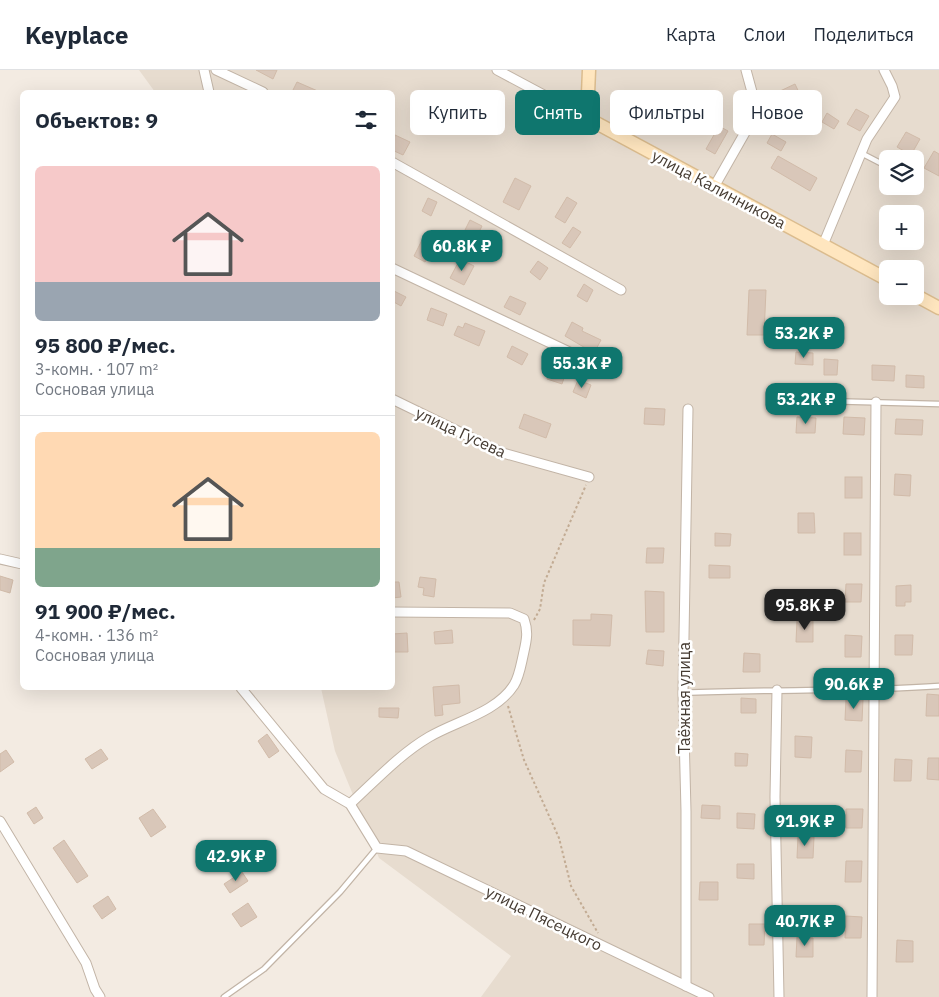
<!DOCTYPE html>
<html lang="ru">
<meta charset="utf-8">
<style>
:root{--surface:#fff;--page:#f2f2f3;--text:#1f2937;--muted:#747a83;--line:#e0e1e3;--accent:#0f766e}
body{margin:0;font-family:"IBM Plex Sans",sans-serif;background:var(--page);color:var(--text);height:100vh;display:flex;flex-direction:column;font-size:19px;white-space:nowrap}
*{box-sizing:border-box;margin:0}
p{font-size:16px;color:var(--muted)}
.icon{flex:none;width:28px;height:28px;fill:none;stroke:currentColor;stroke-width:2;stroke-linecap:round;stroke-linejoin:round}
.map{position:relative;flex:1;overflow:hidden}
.sheet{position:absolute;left:20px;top:20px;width:375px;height:600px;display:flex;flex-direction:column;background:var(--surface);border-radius:8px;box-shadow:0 5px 20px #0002}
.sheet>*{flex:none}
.guide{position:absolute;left:410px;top:20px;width:454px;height:45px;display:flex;gap:10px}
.controls{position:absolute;left:879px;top:80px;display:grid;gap:10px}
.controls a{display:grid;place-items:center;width:45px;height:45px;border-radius:8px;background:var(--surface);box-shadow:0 5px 20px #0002;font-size:25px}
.price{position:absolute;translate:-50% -42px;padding:0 11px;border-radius:10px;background:var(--accent);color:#fff;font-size:16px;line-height:32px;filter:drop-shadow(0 1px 2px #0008)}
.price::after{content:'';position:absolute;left:50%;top:30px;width:15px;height:11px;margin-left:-8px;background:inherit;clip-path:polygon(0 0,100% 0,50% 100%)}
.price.current{background:#222;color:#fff}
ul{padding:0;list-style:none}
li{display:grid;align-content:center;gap:10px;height:265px;padding:0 15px}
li+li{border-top:1px solid var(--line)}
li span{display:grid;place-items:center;height:155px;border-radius:8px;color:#555}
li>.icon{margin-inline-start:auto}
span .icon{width:90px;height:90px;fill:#fffc;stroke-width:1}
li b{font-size:21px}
h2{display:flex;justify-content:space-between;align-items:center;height:60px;padding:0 15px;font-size:21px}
.chip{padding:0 18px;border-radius:8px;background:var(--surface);box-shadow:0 5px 20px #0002;font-size:18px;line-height:45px}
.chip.current{background:var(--accent);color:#fff}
header{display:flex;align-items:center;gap:30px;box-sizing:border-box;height:70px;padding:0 25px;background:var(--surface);border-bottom:1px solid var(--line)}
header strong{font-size:24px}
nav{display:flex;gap:28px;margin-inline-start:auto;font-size:18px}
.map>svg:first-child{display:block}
</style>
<header>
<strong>Keyplace</strong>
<nav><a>Карта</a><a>Слои</a><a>Поделиться</a></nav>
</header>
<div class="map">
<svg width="939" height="927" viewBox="0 0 939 927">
<rect width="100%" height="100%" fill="#f3ebe2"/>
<!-- residential -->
<path fill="#e7dccf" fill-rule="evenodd" d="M139,0h800v927h-458l30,-41 -132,-98 -44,-107 -14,-63h71v-596h-237zM888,89h27v27h-27zM888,144h27v27h-27zM888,199h27v27h-27z"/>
<!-- building -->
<g fill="#d9c7b9" stroke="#d1bba9">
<path d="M256,0h21l-4,9z"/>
<path d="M297,12l23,10h-28z"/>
<path d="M795,14l8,17 -17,9 -8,-18z"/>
<path d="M856,39l13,7 -9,15 -13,-7z"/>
<path d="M827,43l12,8 -5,8 -12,-7z"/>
<path d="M719,56l9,5 -13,23 -9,-5z"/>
<path d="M906,62l14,7 -9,16 -14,-8z"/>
<path d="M772,64l14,8 -5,9 -14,-8z"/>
<path d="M395,65l15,7 -7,13 -11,-5z"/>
<path d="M934,81l5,3v22l-15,-8z"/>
<path d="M778,86l39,22 -7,13 -39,-23z"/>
<path d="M515,108l16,8 -12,24 -16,-8z"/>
<path d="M567,127l10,6 -12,20 -10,-6z"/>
<path d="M428,128l9,4 -6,14 -9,-5z"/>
<path d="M470,150l12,6 -7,14 -12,-6z"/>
<path d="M573,157l8,5 -11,16 -8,-5z"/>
<path d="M422,170l12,6 -9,16 -11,-6z"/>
<path d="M460,189l14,7 -10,19 -14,-7z"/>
<path d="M538,191l10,7 -8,12 -10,-8z"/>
<path d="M584,214l9,6 -6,12 -10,-6z"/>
<path d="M392,220l14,7 -5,9 -9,-5z"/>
<path d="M749,220h17l-2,45h-17z"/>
<path d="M510,226l16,7 -6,12 -16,-8z"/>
<path d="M431,238l16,6 -4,12 -16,-6z"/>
<path d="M572,252l11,6 -1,3 19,9 -7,13 -29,-17z"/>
<rect x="801" y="252" width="16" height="13"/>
<path d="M465,253l20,8 -6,15 -25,-11 4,-9 5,2z"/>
<path d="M512,276l16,8 -6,11 -15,-8z"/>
<path d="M796,282l17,1v12l-18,-1z"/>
<path d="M824,289l14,1 -1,15h-13z"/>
<path d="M551,294l16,5 -5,15 -15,-5z"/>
<path d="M872,295l23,1 -1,15 -22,-1z"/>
<path d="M906,305l18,1v12l-18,-1z"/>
<path d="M578,310l13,5 -5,13 -13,-6z"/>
<path d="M645,338l20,1 -1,16 -20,-1z"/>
<path d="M524,344l27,10 -5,14 -27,-10z"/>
<path d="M797,347l19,1 -1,15h-19z"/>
<path d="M844,347l21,1 -1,17 -21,-1z"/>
<path d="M896,349l27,1 -1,15 -27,-1z"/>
<path d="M895,404l16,1 -1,21 -16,-1z"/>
<rect x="845" y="407" width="17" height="21"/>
<path d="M798,443h16l1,20h-17z"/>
<path d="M715,463l16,1 -1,12h-15z"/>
<rect x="844" y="463" width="17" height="22"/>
<path d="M647,478h17l-1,15h-17z"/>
<path d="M709,495l21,1v12h-21z"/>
<path d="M0,506l13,4 -3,13 -10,-3z"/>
<path d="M420,507l16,2 -2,18 -11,-2 1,-7 -6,-1z"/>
<path d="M392,512h7l2,15 -9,1z"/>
<path d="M846,514h16l-1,18h-16z"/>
<path d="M911,515v17h-6v4h-9v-20z"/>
<path d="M645,521l19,1v40h-18z"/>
<path d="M591,544l21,1 -2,31 -37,-1v-25h18z"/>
<path d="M797,550l16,1v21h-17z"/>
<path d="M452,560l1,13 -18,1 -1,-12z"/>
<path d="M407,563l1,19h-16v-18z"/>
<path d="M845,565l17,1 -1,21h-16z"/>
<path d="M895,565h18l-1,20h-17z"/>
<path d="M648,580l16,1 -1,15 -17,-2z"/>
<path d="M744,583l16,1v18h-17z"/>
<path d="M459,615l1,18 -18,2 1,10 -8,1 -2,-29z"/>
<path d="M927,624l12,1v21h-13z"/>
<path d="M741,628l15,1v14h-15z"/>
<path d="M846,629h17l-1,22 -17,-1z"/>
<path d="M379,638h20l-1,10 -19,-1z"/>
<path d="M267,664l12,17 -10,7 -11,-17z"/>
<path d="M795,666l17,1 -1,21 -16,-1z"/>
<path d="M101,679l7,10 -16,10 -7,-10z"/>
<path d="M6,680l8,12 -14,10v-18z"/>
<path d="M846,680l16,1 -1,21h-16z"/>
<path d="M735,683l13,1 -1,12h-12z"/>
<path d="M928,688h11v22l-12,-1z"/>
<path d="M895,689l17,1 -1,21h-17z"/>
<path d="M702,735l18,1v13l-19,-1z"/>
<path d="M36,737l7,11 -9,6 -7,-11z"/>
<path d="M153,739l13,18 -15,10 -12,-19z"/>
<path d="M846,739h17l-1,19h-16z"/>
<path d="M737,743l18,1 -1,15 -17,-1z"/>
<path d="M798,766l16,1 -1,21h-16z"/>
<path d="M64,770l24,36 -11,7 -24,-35z"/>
<path d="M846,791h16l-1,21h-16z"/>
<path d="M737,794h17v15l-17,-1z"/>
<path d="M242,802l6,9 -18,12 -6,-9z"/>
<path d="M700,812h18v18h-19z"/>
<path d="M108,826l8,13 -14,10 -9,-13z"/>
<path d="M248,833l9,14 -16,10 -9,-13z"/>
<path d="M846,846l16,1 -1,21h-16z"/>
<path d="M749,854h16l-1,21h-15z"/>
<path d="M797,867l16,1v19h-17z"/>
<path d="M897,870l16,1v21h-17z"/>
</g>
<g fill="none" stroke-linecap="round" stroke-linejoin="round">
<!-- service casing -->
<g stroke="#c2b4a6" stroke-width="7">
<g id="service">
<path d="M861,83l27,14"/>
<path d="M915,113l4,2"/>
<path d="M785,330l154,4"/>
<path d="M683,623c85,-4 171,-1 256,-7"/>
<path d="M224,927l40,-28 76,-77 37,-44"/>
</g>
</g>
<!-- minor casing -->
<g stroke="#c2b4a6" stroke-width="11">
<g id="minor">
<path d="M204,0l5,22"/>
<path d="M216,0l47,22"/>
<path d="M497,0l90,48"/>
<path d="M392,92l229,128"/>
<path d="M714,117l37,-65 4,-19 -9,-33"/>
<path d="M823,175l44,-106 28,-42 -3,-11 -8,-16"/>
<path d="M392,198l207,98"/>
<path d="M392,329l111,54 86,24"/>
<path d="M0,489l22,5"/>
<path d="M241,618l83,101 26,15 27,44 29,3 303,146"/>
<path d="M777,620l-2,107 4,200"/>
<path d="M350,734c25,-23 50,-50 79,-67 27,-16 67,-24 85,-52 5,-8 7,-20 9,-29 3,-14 6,-23 1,-37l-14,-6 -118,-1"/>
<path d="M0,751l86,142 9,26 5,8"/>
<path d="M686,916v-175l-3,-118 5,-284"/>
<path d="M872,927l4,-595"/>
</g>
</g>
<!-- secondary casing -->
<g stroke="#dbbc8e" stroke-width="15">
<g id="secondary">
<path d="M589,0l-2,48 301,162"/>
<path d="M915,225l24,13"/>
</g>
</g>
<!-- path -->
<g stroke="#c2ab93" stroke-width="2" stroke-dasharray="2.5 2.5" stroke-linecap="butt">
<path d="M534,550l6,-11 4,-26 42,-98"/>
<path d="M508,636l16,54 35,78 12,48 27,47"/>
</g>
<!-- service -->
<use href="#service" stroke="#fff" stroke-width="4.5"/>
<!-- minor -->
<use href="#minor" stroke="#fff" stroke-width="9"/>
<!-- secondary -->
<use href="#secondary" stroke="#ffe6bf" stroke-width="12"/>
</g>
<g text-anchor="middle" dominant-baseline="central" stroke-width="5" stroke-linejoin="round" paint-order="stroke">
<!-- street labels -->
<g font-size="16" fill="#453b32" stroke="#fff">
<text transform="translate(719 119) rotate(28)">улица Калинникова</text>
<text transform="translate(461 362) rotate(25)">улица Гусева</text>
<text transform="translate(684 628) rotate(-90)">Таёжная улица</text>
<text transform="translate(544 848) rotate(26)">улица Пясецкого</text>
</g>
</g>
</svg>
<div class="controls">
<a><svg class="icon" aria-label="layers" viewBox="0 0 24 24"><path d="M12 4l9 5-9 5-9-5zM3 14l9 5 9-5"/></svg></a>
<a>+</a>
<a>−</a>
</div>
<b class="price" style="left:462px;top:202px">60.8K ₽</b>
<b class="price" style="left:804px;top:289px">53.2K ₽</b>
<b class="price" style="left:582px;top:319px">55.3K ₽</b>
<b class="price" style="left:806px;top:355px">53.2K ₽</b>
<b class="price current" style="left:805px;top:561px">95.8K ₽</b>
<b class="price" style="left:854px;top:640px">90.6K ₽</b>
<b class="price" style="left:805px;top:777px">91.9K ₽</b>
<b class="price" style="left:236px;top:812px">42.9K ₽</b>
<b class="price" style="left:805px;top:877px">40.7K ₽</b>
<div class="guide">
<a class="chip">Купить</a>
<a class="chip current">Снять</a>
<a class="chip">Фильтры</a>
<a class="chip">Новое</a>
</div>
<section class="sheet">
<h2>Объектов: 9<svg class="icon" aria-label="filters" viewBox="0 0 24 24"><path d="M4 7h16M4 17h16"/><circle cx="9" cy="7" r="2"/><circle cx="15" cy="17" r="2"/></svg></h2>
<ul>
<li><span style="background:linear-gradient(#f6c9c9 75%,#9aa5b1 0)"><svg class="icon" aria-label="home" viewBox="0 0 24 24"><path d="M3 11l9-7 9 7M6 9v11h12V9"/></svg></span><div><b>95 800 ₽/мес.</b><p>3-комн. · 107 m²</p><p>Сосновая улица</p></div></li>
<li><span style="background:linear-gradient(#ffd9b3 75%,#7fa58c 0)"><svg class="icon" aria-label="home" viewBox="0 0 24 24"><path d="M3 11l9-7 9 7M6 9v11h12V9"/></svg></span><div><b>91 900 ₽/мес.</b><p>4-комн. · 136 m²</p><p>Сосновая улица</p></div></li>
</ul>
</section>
</div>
